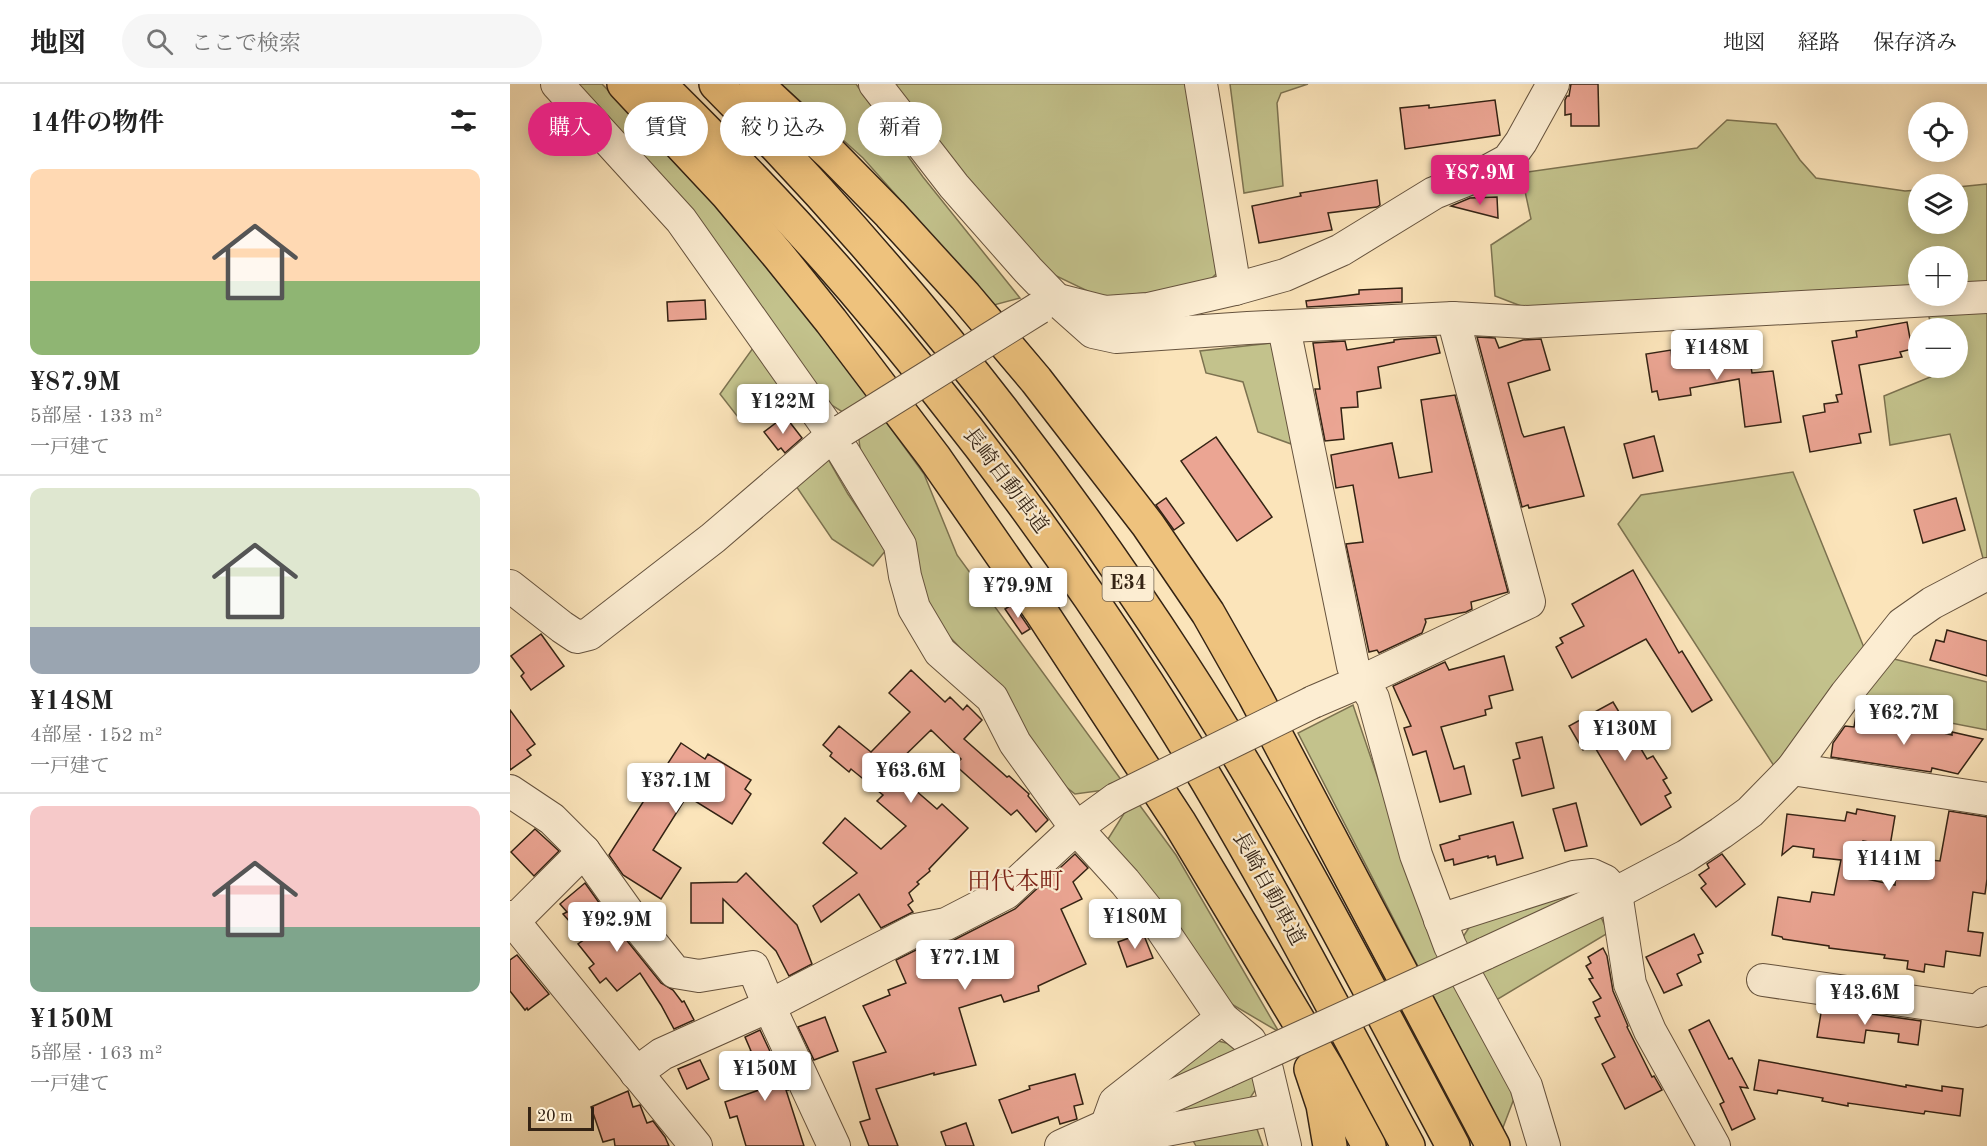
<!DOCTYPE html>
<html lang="ja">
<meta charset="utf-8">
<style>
:root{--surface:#fff;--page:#f6f6f6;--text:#222;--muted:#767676;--line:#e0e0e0;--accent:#db2777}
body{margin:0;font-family:"Old Standard TT","Noto Serif JP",serif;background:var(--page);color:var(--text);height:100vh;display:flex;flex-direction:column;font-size:22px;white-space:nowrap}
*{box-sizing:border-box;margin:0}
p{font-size:20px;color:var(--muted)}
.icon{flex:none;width:33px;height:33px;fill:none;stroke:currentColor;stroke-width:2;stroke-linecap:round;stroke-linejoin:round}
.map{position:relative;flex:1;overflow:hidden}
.panel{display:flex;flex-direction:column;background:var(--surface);width:510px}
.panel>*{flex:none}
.guide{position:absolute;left:18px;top:18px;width:570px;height:54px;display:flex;gap:12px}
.controls{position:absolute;left:1398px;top:18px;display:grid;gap:12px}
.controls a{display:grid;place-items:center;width:60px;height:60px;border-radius:50%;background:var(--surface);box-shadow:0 3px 15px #0003;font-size:30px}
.scale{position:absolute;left:18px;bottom:15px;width:66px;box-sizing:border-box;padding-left:6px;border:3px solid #342314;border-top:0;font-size:16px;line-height:21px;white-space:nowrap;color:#342314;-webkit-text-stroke:4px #fcedd2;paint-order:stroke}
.price{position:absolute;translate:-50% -51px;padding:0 14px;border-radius:6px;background:#fff;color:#222;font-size:20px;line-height:39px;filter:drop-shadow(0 2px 3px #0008)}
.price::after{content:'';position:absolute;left:50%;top:36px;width:18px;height:14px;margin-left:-9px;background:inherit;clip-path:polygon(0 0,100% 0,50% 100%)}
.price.selected{background:var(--accent);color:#fff}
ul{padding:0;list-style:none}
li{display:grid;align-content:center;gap:12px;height:318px;padding:0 30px}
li+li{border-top:2px solid var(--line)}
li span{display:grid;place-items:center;height:186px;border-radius:12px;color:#555}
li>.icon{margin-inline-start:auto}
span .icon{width:108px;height:108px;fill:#fffc;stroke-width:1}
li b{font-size:26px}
h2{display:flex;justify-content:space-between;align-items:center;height:72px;padding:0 30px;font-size:26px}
.pill{padding:0 21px;border-radius:27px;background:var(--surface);box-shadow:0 3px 15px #0003;font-size:21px;line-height:54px}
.pill.selected{background:var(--accent);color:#fff}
header{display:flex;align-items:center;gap:36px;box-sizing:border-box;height:84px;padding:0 30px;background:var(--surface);border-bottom:2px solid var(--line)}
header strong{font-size:28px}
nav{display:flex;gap:33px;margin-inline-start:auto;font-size:21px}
.search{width:420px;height:54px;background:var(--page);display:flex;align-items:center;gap:15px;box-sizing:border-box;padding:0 21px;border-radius:33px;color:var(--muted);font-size:22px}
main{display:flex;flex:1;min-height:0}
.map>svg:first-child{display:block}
</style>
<header>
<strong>地図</strong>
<div class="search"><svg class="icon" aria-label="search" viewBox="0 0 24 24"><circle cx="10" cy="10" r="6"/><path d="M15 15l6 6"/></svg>ここで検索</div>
<nav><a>地図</a><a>経路</a><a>保存済み</a></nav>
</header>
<main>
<section class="panel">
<h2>14件の物件<svg class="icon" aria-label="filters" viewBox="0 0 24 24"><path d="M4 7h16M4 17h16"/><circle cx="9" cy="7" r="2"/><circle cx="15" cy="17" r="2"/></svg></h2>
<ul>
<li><span style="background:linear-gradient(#ffd9b3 60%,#8fb573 0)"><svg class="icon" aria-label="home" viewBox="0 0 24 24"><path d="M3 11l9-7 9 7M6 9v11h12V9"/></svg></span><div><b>¥87.9M</b><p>5部屋 · 133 m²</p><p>一戸建て</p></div></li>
<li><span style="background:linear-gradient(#dfe7d0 75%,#9aa5b1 0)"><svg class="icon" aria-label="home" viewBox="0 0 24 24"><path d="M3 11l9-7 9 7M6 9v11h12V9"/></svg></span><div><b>¥148M</b><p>4部屋 · 152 m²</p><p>一戸建て</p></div></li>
<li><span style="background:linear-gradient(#f6c9c9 65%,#7fa58c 0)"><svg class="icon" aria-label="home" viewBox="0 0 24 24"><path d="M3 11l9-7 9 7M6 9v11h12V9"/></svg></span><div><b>¥150M</b><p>5部屋 · 163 m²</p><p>一戸建て</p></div></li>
</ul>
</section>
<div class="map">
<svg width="1477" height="1062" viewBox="0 0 1477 1062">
<rect width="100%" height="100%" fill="#fbe4ba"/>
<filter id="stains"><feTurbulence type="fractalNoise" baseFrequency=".00333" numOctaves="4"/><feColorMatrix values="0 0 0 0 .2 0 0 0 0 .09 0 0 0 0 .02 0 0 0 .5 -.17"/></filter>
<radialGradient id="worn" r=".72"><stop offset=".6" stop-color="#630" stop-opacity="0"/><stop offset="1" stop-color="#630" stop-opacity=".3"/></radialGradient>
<!-- green -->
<g fill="#c3c28c" stroke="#7c7250" stroke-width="1.5">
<path d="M61,0h31l96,99 95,111 131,180 33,81 219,300 103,177 -51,-30 -120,-163 17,-27 -13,-23 -37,5 -24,-19 -53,-87 -51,-54 -22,-36 -64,-142 -2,-16 -13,-26 -24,-15 -81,22 -21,-27 46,-64z"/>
<path d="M271,0h75l67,93 97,121 -26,7 -131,-147z"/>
<path d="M379,0h304l30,183 -21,21 -102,9 -50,-24 -89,-94z"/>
<path d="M720,0h78l-27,9 -4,10 6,83 -39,7z"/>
<path d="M1217,36l49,4 24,36 16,18 89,13 13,-1v34h40v-37l29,-3v107l-29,2v-37h-40v38l-384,17 -39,-15 -4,-51 40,-26 -10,-46 176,-25z"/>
<path d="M1477,224v253l-3,1 -34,-128 -60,11 -6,-49 56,-23 -1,-5h19v-40h-27l-3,-17z"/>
<path d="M763,259l21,102 -36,-13 -15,-50 -37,-9 -6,-22z"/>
<path d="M318,375l20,35 38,56 -13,16 -41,-27 -38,-56z"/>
<path d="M1283,388l74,183 -91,114 -158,-245 23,-29z"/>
<path d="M1376,573l101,25v48l-134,-26z"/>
<path d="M843,621l57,168 105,223 -13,34 -204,-397z"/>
<path d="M1078,803l20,46 -115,69 -34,-59 15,-23z"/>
<path d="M708,957l21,5 19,40 -14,21 -117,21 -3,-23z"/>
<path d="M747,1045l6,17h-67l-5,-9z"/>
</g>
<!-- building -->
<g fill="#eba593" stroke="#342314" stroke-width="1.5">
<path d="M1061,0h27l1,42h-28v-12l-6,1v-15l2,-4h2z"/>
<path d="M985,16l5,35 -95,14 -5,-41 29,-3v3z"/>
<path d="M867,96l3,25 -3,2 -49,6 4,17 -73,13 -7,-37 49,-10 -1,-3z"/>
<path d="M987,113l1,21 -47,-12 19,-8z"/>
<path d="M892,204v14l-95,5 -1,-6 53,-7v-4z"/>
<path d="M195,216l1,19 -38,2 -1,-19z"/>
<path d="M1397,238l5,27 -12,3 2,5 -43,8 12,67 -12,2 2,9 -51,9 -7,-36 22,-4 -1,-8 14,-2 -2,-7 6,-1 -10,-53 25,-4 -1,-6z"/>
<path d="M926,253l4,16 -62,14 3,21 -24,4 1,15 -17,1 3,31 -19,2 -10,-52h5l-7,-46 32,-2 2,9 47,-8v-2l8,-1z"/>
<path d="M967,253l18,1 4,10 24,-8 18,-1 9,31 -42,13 14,50 2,4 40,-10 20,69 -55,12 -1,-3 -6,2z"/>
<path d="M1238,263l4,26 21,-2 8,51 -36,5 -6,-48 -49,9 1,7 -32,5 -2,-9 -5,1 -6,-38 25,-4 1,10z"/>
<path d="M945,311l53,197 -37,10 1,7 -6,3 -41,7 1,3 -4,11 -43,20 -2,-3 -8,2 -23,-108 17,-2 -10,-57 -17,3 -5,-33 61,-12 7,35 33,-6 -11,-72z"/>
<path d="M275,332l17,22 -17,15 -4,-5 -3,2 -14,-18z"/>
<path d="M1144,352l9,35 -30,7 -9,-34z"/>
<path d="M706,353l56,80 -35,24 -56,-80z"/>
<path d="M656,414l18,25 -10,7 -18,-25z"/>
<path d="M1446,414l9,32 -42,13 -9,-33z"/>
<path d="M1123,486l46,83 3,-2 30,49 -20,12 -46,-73 -74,39 -16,-31 7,-4 -3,-5 24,-12 -12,-22z"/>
<path d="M503,520l17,25 -8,5 -17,-25z"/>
<path d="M1437,546l40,11v35l-57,-16 6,-20 8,2z"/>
<path d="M31,550l23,32 -33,24 -10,-14 3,-3 -13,-17z"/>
<path d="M994,572l9,34 -24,6 3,12 -7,2 1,5 -45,12 13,42 10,-3 7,28 -31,8 -14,-51 -13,4 -9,-27 7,-2 -18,-40 52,-24 4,8z"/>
<path d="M401,586l34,32 5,-5 13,13 4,-5 15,15 -18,19 43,38 2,-1 20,18 -1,2 20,24 -12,12 -19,-22 -6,5 -56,-50 6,-6 -30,-29 -40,39 46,40 5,-5 26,24 -39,41 1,2 -13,11 2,2 -10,9 4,8 -5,4 5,7 -32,16 -22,-34 -38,28 -8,-16 44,-33 -34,-30 22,-25 36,31 25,-23 -29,-25 6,-6 -32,-26 -2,3 -19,-16 2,-3 -9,-8 16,-19 32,26 39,-40 -21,-19z"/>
<path d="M1103,618l34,57 6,-3 14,22 -4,2 8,13 -6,3 6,11 -30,18 -48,-81 -10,6 -14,-24z"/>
<path d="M0,626l25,34 -8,6 4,5 -21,15z"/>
<path d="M1346,631l37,6 59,14v-3l31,7 -25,35 -26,-6 -1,4 -100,-15 2,-14 12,-17 9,1z"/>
<path d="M1032,653l12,51 -32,8 -9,-36 7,-2 -4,-15z"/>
<path d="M171,659l24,16 3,-5 43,26 -6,9 6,5 -19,30 -45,-28 -34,54 28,18 -20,31 -38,-24 -14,-20z"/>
<path d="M1066,719l11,43 -22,5 -12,-42z"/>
<path d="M1347,725l38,7 -5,30 -27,-5 -6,36 38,8 2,-28 43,4 9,-50 38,6v62l-2,15 -12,-2 -5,39 15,2 -3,23 -34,-5 -2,16 -19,-3 -1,8 -17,-3 1,-8 -24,-3 1,-3 -56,-7v-2l-46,-7 -1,-2 -10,-2 6,-38 32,5 2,-10 22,3 7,-35 -28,-3 1,-8 -21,-3 -11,9 5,-41 58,7 2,-9 9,2z"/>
<path d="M1003,738l10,36 -26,7 -2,-9 -7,2v-2l-34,9 -1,-6 -8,2 -5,-16 20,-6 -1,-3z"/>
<path d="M25,745l24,22 -25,25 -23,-24z"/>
<path d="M565,770l13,14 -15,14 9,17 -21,10 25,55 -48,22 1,5 -35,11 -3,-7 -42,13 17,57 -42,10v-2l-58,16 22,57h-29l-9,-24 10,-3 -17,-57 33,-10 -23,-46 27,-11 -2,-5 18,-7 -10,-23 26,-13 32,-7 61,-31 26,-24 10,-5 -2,-2z"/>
<path d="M1212,770l23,30 -29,23 -15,-19 5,-4 -7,-9 10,-7 -2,-4z"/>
<path d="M236,789l51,52 15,39 -23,12 -13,-25 -53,-52v24h-32v-40l46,-1z"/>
<path d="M75,799l35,49 41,51 12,7 9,12 2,-1 10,19 -20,9 -13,-24 -21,-32 -23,18 -11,-13 -6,5 -11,-15 5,-4 -16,-20 7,-5 -22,-25 4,-2 -7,-8z"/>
<path d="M633,849l10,25 -26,9 -9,-25z"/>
<path d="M1184,850l9,19 -5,2 3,7 -24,12 5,11 -18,8 -18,-36z"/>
<path d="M1093,864l4,8 6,35 15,35 -1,1 25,50 2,-1 8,14 -37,19 -23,-45 13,-7 -20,-39 5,-2 -7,-14 8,-4 -12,-19 4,-1 -7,-12 5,-3 -3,-6z"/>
<path d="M7,871l32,39 -21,16 -1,-2 -2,2 -15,-19v-31z"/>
<path d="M1312,923l99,14 -3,24 -20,-3 1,-8 -33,-4 -2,13 -47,-6z"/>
<path d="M315,933l13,34 -24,9 -16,-33z"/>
<path d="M1199,936l20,39 3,-1 16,30 -8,-1 15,32 -23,11 -12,-26 4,-2 -35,-72z"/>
<path d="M250,946l28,60h-2l18,56h-58l-9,-30 -7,2 -5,-16 34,-12 -15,-36 7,-3 -6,-14z"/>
<path d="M190,976l9,19 -22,10 -9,-20z"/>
<path d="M1249,976l147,27v-2l36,6v-5l21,3 -3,27 -35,-5 -1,3 -76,-11v3l-26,-5 1,-3 -45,-8 -1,4 -23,-4z"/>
<path d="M565,990l8,30 -9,2 3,13 -17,5 -2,-7 -46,16 -13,-33 31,-11 -1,-3z"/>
<path d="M118,1007l5,16 7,-2 7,18 6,-2 12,16 4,9h-54l-1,-7 -11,3 -12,-35z"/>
<path d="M456,1039l8,23h-28l-5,-14z"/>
</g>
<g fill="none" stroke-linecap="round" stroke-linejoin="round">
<!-- minor casing -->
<g stroke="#66533e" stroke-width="34">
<g id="minor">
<path d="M47,0l124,136 152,215 67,110 5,31 9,32 26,44 52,46 23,45 61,85 49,54 32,40 65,96 28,23 17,29 18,76"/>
<path d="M365,0l79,102 74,84 29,30 36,32 23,5 132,-9 205,-10 74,4 460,-25"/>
<path d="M691,0l34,205"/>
<path d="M552,217l43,11 43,-3 87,-20 50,-14 56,-25 93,-57 50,-20 24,-13 13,-18 32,-58"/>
<path d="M774,244l69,338 20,32 43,157 34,91 76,140 18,60"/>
<path d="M0,502l52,41 15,10 12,-3 124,-96 120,-103 10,-5"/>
<path d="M803,618l49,-21 167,-79 -76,-284"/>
<path d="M1282,685l195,30"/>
<path d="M0,707l42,28 32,32 50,70 41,51 24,4 54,-9 16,39 65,140"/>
<path d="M0,833l186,229"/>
<path d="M930,836l134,-43 18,-2 13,6 11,12 14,91 20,47 64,115"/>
<path d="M4,837l70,-70"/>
<path d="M974,870l132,-61 70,-37 35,-23 29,-21 42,-43 54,-75 56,-70 30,-21 55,-29"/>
<path d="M1253,896l215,31 9,-8"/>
<path d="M712,934l-107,84 -9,25 8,13 162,-31"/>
<path d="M126,989l26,-19 107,-48 147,-76 30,-6 60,-31 70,-65 40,-29"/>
<path d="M551,1062l164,-74"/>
</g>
</g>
<!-- highway casing -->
<g stroke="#342314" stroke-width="36">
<g id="highway">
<path d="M114,0l103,110 51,61 53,66 103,136 106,153 139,212 149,248 41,76"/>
<path d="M149,0c67,66 133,134 194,205 107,125 205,256 294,394 96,149 177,307 261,463"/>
<path d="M206,0c175,176 330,371 465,579 101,155 185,320 272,483"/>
<path d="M246,0l75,70 59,60 75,82 71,84 112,145 60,88 47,83 238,450"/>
<path d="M801,985l12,36 7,41"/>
</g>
</g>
<!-- minor -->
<use href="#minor" stroke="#fcedd2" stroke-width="32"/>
<!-- highway -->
<use href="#highway" stroke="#eec27d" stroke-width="33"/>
<!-- minor-bridge casing -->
<g stroke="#66533e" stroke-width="34" stroke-linecap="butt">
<g id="minor-bridge">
<path d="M333,346l196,-122"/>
<path d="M606,715l197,-97"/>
<path d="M715,988l259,-118"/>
</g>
</g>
<!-- minor-bridge -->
<use href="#minor-bridge" stroke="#fcedd2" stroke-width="32"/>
</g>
<g text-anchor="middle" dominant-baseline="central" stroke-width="4.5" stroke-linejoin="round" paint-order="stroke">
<!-- shield labels -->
<rect fill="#fcedd2" stroke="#70604d" stroke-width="1.5" x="592.5" y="483" width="51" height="34" rx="4.5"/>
<g font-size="20" font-weight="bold" fill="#342314">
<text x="618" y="500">E34</text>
</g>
<!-- street labels -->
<g font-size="21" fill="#342314" stroke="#fcedd2">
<text transform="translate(495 397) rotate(53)">長崎自動車道</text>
<text transform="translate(758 805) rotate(61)">長崎自動車道</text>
</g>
<!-- quarter labels -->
<g font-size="24" fill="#7a1f14" stroke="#fcedd2">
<text x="505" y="799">田代本町</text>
</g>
</g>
<rect width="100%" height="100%" filter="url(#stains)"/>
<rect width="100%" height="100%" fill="url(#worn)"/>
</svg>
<div class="controls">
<a><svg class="icon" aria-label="locate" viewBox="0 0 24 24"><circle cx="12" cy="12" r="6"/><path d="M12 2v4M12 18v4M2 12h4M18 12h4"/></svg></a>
<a><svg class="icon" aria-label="layers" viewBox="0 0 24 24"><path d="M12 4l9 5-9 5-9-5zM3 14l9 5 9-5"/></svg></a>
<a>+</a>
<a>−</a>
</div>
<div class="scale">20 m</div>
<b class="price selected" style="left:970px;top:122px">¥87.9M</b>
<b class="price" style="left:1207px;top:297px">¥148M</b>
<b class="price" style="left:273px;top:351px">¥122M</b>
<b class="price" style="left:508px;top:535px">¥79.9M</b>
<b class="price" style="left:1394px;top:662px">¥62.7M</b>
<b class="price" style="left:1115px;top:678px">¥130M</b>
<b class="price" style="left:401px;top:720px">¥63.6M</b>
<b class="price" style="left:166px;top:730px">¥37.1M</b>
<b class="price" style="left:1379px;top:808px">¥141M</b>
<b class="price" style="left:625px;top:866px">¥180M</b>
<b class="price" style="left:107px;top:869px">¥92.9M</b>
<b class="price" style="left:455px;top:907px">¥77.1M</b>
<b class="price" style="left:1355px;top:942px">¥43.6M</b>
<b class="price" style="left:255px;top:1018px">¥150M</b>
<div class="guide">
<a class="pill selected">購入</a>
<a class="pill">賃貸</a>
<a class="pill">絞り込み</a>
<a class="pill">新着</a>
</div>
</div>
</main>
